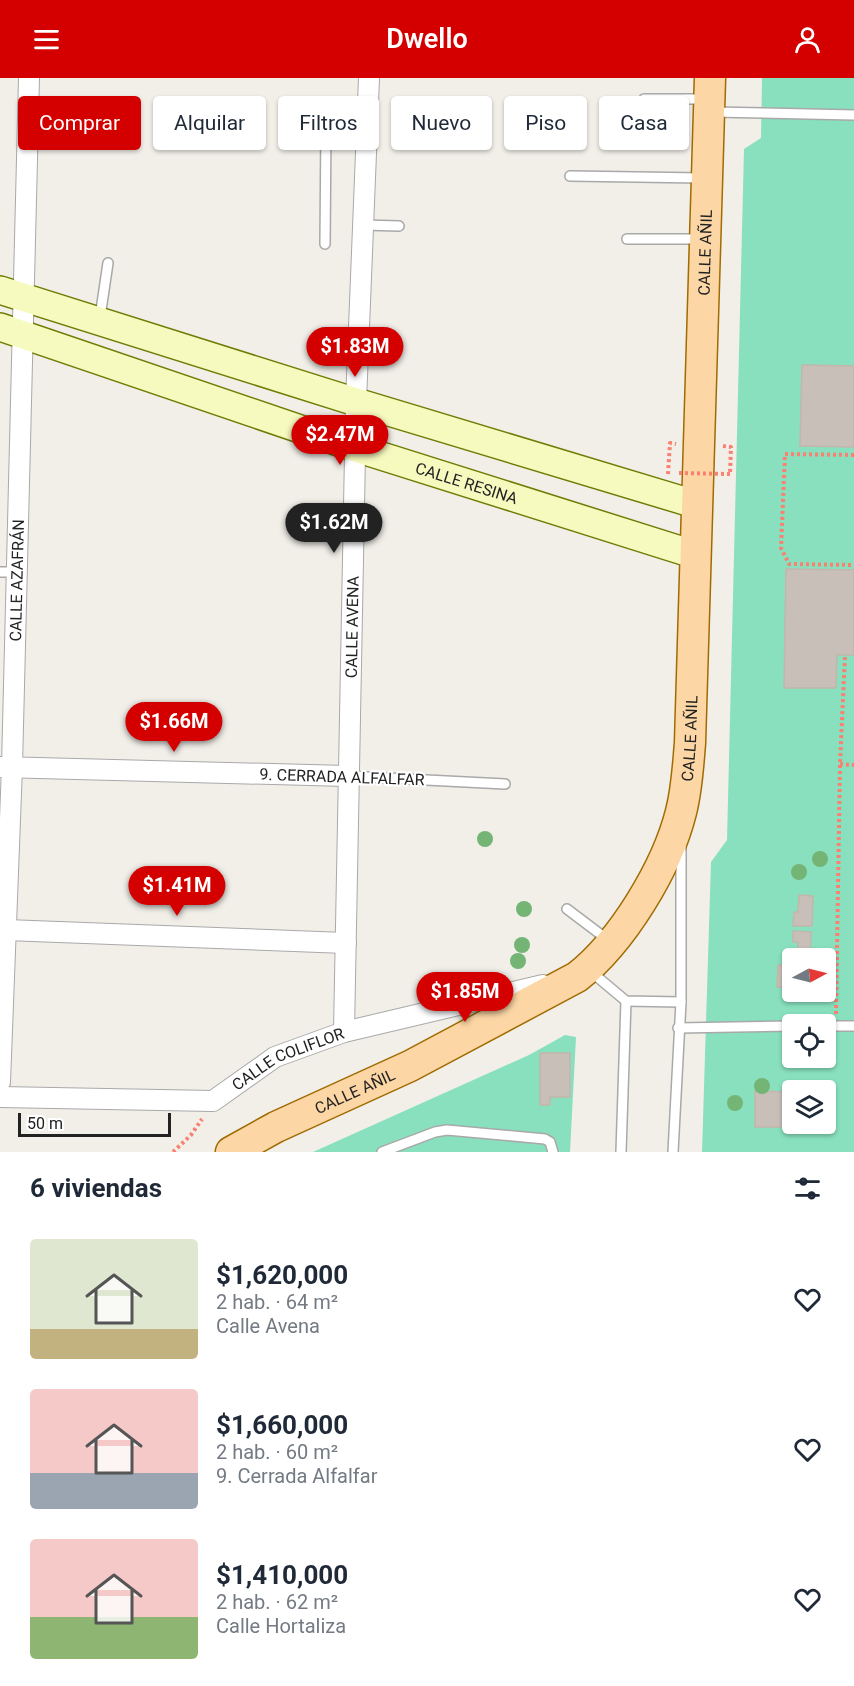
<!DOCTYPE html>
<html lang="es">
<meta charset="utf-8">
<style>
:root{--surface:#fff;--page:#f6f6f7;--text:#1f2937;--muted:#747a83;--accent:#d40000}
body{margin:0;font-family:Roboto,sans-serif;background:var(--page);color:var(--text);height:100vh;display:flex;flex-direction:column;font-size:22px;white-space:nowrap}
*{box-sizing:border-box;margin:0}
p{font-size:20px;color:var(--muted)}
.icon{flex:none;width:33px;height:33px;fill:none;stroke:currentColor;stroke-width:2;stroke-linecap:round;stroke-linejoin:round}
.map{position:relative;height:1074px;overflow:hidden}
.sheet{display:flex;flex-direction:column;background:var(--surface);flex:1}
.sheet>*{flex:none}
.hud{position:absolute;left:18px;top:18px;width:819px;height:54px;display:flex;gap:12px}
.needle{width:39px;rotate:83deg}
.fabs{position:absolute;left:782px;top:870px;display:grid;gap:12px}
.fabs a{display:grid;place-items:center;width:54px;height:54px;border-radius:6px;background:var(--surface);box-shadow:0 2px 4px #0004;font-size:30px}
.scale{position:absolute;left:18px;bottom:15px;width:153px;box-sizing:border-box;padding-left:6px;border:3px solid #222;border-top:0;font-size:16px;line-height:21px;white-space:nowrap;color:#222;-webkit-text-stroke:4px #fff;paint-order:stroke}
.price{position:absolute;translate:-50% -51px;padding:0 14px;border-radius:21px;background:var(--accent);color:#fff;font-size:20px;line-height:39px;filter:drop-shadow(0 2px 3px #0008)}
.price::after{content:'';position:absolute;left:50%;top:36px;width:18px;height:14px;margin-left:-9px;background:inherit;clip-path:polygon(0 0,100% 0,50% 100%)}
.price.active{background:#222;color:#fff}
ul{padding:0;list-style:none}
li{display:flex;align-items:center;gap:18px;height:150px;padding:0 30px}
li span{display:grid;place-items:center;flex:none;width:168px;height:120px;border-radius:6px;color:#555}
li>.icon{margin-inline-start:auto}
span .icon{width:72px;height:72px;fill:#fffc;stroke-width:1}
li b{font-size:26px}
h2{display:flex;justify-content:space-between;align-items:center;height:72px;padding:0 30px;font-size:26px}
.chip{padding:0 21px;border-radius:6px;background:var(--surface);box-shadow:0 2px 4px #0004;font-size:21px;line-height:54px}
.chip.active{background:var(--accent);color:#fff}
header{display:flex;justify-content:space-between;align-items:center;height:78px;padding:0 30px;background:var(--accent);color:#fff;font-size:27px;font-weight:600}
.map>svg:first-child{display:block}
</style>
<header><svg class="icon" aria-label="menu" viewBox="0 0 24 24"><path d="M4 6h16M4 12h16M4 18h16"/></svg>Dwello<svg class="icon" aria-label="person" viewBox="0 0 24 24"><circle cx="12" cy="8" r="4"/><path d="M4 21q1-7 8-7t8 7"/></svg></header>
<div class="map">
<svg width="854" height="1074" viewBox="0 0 854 1074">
<rect width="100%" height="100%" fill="#f2efe9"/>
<!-- pitch -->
<g fill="#88e0be" fill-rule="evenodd">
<path d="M762,0h92v1074h-152l9,-290 16,-22 17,-691 17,-11zM792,880h33v34h-33zM792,946h33v34h-33zM792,1012h33v34h-33z"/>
<path d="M565,957l11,2 -6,115h-257l216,-97z"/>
</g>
<!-- building -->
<g fill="#c7bfb8" stroke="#c4b6ab" stroke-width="1.5">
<path d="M802,287l52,1v81l-54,-1z"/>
<path d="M786,491l68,1v85h-17l-1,33h-52z"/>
<path d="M799,817l14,1 -1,30h-19l1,-14h4z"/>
<path d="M793,853l18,1 -1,26h-12v-16h-5z"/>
<path d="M778,887l9,1 -1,10h6v12l-15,-1z"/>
<path d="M540,975h30v44h-20v8h-10z"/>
<path d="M755,1013l37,1v32h12v3h-49z"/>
</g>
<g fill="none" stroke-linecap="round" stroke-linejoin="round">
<!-- lane casing -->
<g stroke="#a9a9a9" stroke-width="12">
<g id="lane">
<path d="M644,21h63"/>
<path d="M714,34l140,3"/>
<path d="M570,98l132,2"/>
<path d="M363,147l36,1"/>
<path d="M627,161h73"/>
<path d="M325,166l1,-118 41,-2"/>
<path d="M100,239l8,-54"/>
<path d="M0,494h17"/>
<path d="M348,698l157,8"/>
<path d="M567,831l41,31"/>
<path d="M589,892l37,31 55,1"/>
<path d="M825,948h29"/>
<path d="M678,950l114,-2"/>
<path d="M382,1074l53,-20 12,-2 98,9 5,3 3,10"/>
<path d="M621,1074l5,-151"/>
<path d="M673,1074l8,-150v-156"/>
</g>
</g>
<!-- street casing -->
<g stroke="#a9a9a9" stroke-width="22">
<g id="street">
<path d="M0,689l347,9"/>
<path d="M6,852l340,13"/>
<path id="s1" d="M344,954l12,-630 13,-324"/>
<path id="s2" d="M0,1004l12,-315 17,-689"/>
<path id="s3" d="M0,1019l213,4 62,-44 69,-25 199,-47"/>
</g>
</g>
<!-- secondary casing -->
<g stroke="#707d05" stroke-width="30">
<g id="secondary">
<path d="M0,212l356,112 342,103"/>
<path id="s4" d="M0,249l356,121 340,107"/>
</g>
</g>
<!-- primary casing -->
<g stroke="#a06b00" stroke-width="33">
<g id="primary">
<path id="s5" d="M231,1074l45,-25 134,-61 167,-89c45,-35 90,-109 104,-165 6,-23 7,-46 9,-69l20,-665"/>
</g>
</g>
<!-- path -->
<g stroke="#fa8072" stroke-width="4" stroke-dasharray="3 3" stroke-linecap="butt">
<path d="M723,368l8,1 -1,27"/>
<path d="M854,377l-69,-1 -4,94 8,16 65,1"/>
<path d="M668,396l2,-31 6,1"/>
<path d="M840,686l14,1"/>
<path d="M836,936l4,-250 5,-109"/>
<path d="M173,1074l18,-17 11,-16"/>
</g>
<!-- lane -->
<use href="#lane" stroke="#fff" stroke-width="9"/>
<!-- street -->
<use href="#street" stroke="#fff" stroke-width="20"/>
<!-- secondary -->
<use href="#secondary" stroke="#f7fabf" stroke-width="27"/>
<!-- primary -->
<use href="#primary" stroke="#fcd6a4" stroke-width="30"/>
<!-- path-bridge -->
<path stroke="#fa8072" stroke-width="4" stroke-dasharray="3 3" stroke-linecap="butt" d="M679,395l51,1"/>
</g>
<!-- trees -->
<g fill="#74b475">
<circle cx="485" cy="761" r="8"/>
<circle cx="820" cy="781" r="8"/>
<circle cx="799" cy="794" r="8"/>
<circle cx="524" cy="831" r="8"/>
<circle cx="522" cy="867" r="8"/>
<circle cx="518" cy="883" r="8"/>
<circle cx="762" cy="1008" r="8"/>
<circle cx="735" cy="1025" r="8"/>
</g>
<g text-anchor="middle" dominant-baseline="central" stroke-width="4.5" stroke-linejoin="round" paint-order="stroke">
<!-- street labels -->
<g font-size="16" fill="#222" stroke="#fff">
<text stroke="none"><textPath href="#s5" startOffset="1146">CALLE AÑIL</textPath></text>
<text stroke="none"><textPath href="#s4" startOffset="492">CALLE RESINA</textPath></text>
<text stroke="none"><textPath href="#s2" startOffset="502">CALLE AZAFRÁN</textPath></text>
<text stroke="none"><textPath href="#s1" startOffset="405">CALLE AVENA</textPath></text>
<text stroke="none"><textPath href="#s5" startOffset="660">CALLE AÑIL</textPath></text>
<text transform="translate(342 699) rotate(2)">9. CERRADA ALFALFAR</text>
<text stroke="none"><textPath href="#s3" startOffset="300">CALLE COLIFLOR</textPath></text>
<text stroke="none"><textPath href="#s5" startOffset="138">CALLE AÑIL</textPath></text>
</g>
</g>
</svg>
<div class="fabs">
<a><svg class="needle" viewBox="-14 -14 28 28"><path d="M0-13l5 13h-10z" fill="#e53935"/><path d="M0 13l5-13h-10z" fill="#747a83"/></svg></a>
<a><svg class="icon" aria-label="locate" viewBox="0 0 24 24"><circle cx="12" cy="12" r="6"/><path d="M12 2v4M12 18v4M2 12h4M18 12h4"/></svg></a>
<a><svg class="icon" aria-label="layers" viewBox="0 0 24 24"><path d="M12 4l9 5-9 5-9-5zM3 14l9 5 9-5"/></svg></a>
</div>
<div class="scale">50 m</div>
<b class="price" style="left:355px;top:300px">$1.83M</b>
<b class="price" style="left:340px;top:388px">$2.47M</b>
<b class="price active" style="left:334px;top:476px">$1.62M</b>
<b class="price" style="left:174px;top:675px">$1.66M</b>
<b class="price" style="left:177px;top:839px">$1.41M</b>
<b class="price" style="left:465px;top:945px">$1.85M</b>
<div class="hud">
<a class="chip active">Comprar</a>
<a class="chip">Alquilar</a>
<a class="chip">Filtros</a>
<a class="chip">Nuevo</a>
<a class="chip">Piso</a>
<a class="chip">Casa</a>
</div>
</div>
<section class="sheet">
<h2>6 viviendas<svg class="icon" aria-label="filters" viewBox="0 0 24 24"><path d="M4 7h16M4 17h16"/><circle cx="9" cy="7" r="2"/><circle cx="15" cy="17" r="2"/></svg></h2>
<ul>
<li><span style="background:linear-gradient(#dfe7d0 75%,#c2b280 0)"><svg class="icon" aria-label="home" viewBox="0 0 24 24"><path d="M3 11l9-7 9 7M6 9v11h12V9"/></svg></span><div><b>$1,620,000</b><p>2 hab. · 64 m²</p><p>Calle Avena</p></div><svg class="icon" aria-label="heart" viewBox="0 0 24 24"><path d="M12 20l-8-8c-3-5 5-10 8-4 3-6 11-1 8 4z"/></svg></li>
<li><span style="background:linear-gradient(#f6c9c9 70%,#9aa5b1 0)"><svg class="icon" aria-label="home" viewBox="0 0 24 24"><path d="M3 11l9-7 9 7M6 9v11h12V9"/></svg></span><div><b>$1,660,000</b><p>2 hab. · 60 m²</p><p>9. Cerrada Alfalfar</p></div><svg class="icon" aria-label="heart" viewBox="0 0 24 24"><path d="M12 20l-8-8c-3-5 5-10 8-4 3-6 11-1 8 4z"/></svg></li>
<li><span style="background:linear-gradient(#f6c9c9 65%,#8fb573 0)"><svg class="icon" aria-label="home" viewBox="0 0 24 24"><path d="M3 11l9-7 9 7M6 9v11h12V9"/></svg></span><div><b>$1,410,000</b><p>2 hab. · 62 m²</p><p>Calle Hortaliza</p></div><svg class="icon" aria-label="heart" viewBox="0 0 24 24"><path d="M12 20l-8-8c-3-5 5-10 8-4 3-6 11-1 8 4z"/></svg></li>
</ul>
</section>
